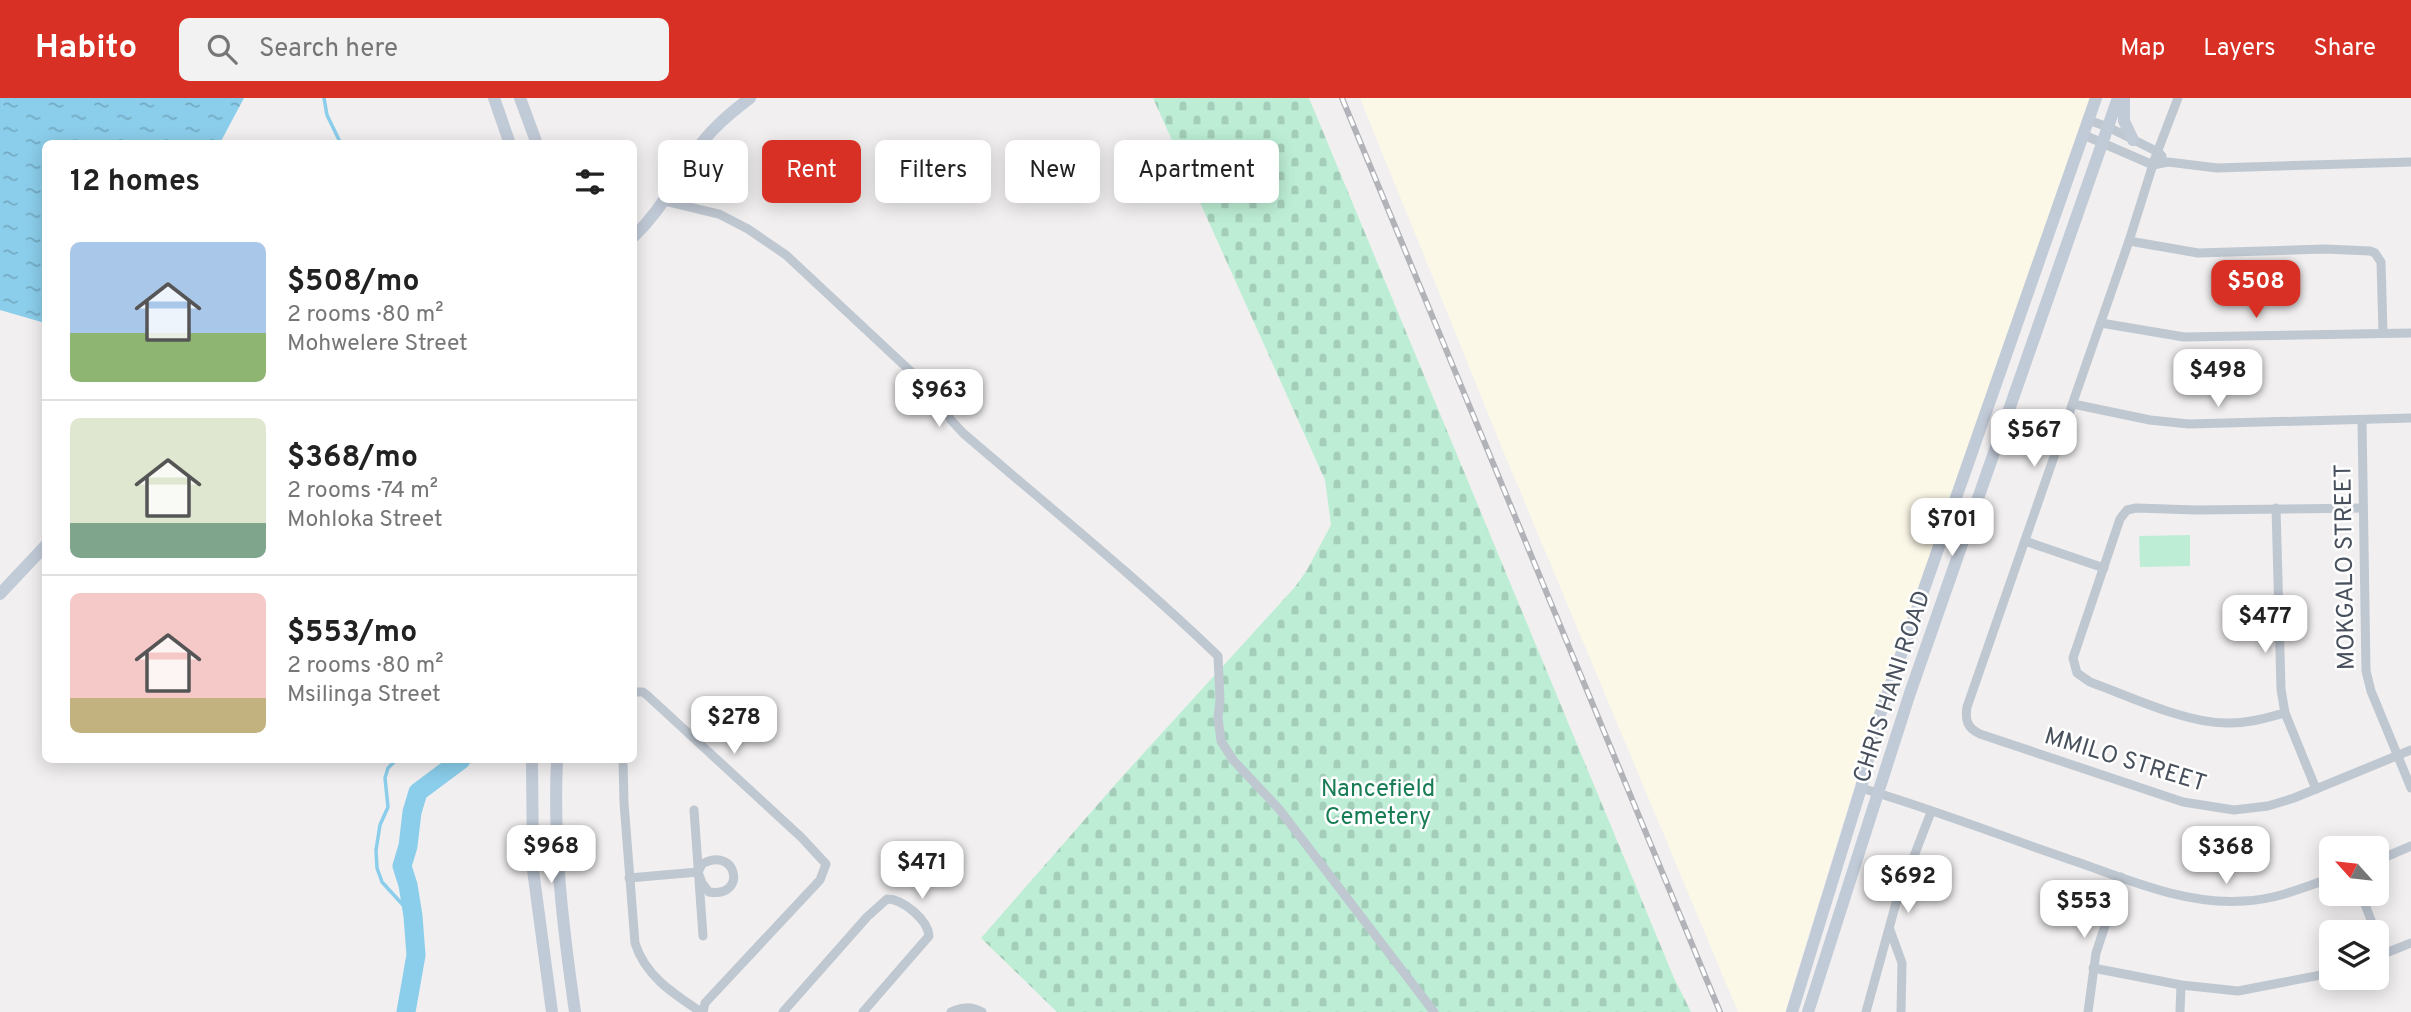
<!DOCTYPE html>
<meta charset="utf-8">
<style>
:root{--surface:#fff;--page:#f2f2f2;--text:#222;--muted:#767676;--line:#e0e0e0;--accent:#d93025}
body{margin:0;font-family:Overpass,sans-serif;background:var(--page);color:var(--text);height:100vh;display:flex;flex-direction:column;font-size:26px;white-space:nowrap}
*{box-sizing:border-box;margin:0}
p{font-size:23px;color:var(--muted)}
.icon{flex:none;width:38px;height:38px;fill:none;stroke:currentColor;stroke-width:2;stroke-linecap:round;stroke-linejoin:round}
.map{position:relative;flex:1;overflow:hidden}
.sheet{position:absolute;left:42px;top:42px;width:595px;height:623px;display:flex;flex-direction:column;background:var(--surface);border-radius:10px;box-shadow:0 4px 18px #0003}
.sheet>*{flex:none}
.guide{position:absolute;left:658px;top:42px;width:665px;height:63px;display:flex;gap:14px}
.needle{width:46px;rotate:297deg}
.fabs{position:absolute;left:2319px;top:738px;display:grid;gap:14px}
.fabs a{display:grid;place-items:center;width:70px;height:70px;border-radius:10px;background:var(--surface);box-shadow:0 4px 18px #0003;font-size:35px}
.price{position:absolute;translate:-50% -60px;padding:0 16px;border-radius:14px;background:#fff;color:#222;font-size:23px;line-height:46px;filter:drop-shadow(0 2px 4px #0008)}
.price::after{content:'';position:absolute;left:50%;top:42px;width:21px;height:16px;margin-left:-10px;background:inherit;clip-path:polygon(0 0,100% 0,50% 100%)}
.price.selected{background:var(--accent);color:#fff}
ul{padding:0;list-style:none}
li{display:flex;align-items:center;gap:21px;height:175px;padding:0 28px}
li+li{border-top:2px solid var(--line)}
li span{display:grid;place-items:center;flex:none;width:196px;height:140px;border-radius:10px;color:#555}
li>.icon{margin-inline-start:auto}
span .icon{width:84px;height:84px;fill:#fffc;stroke-width:1}
li b{font-size:30px}
h2{display:flex;justify-content:space-between;align-items:center;height:84px;padding:0 28px;font-size:30px}
.pill{padding:0 24px;border-radius:10px;background:var(--surface);box-shadow:0 4px 18px #0003;font-size:24px;line-height:63px}
.pill.selected{background:var(--accent);color:#fff}
header{display:flex;align-items:center;gap:42px;box-sizing:border-box;height:98px;padding:0 35px;background:var(--accent);color:#fff}
header strong{font-size:33px}
nav{display:flex;gap:38px;margin-inline-start:auto;font-size:24px}
.search{width:490px;height:63px;background:var(--page);display:flex;align-items:center;gap:18px;box-sizing:border-box;padding:0 24px;border-radius:10px;color:var(--muted);font-size:26px}
.map>svg:first-child{display:block}
</style>
<header>
<strong>Habito</strong>
<div class="search"><svg class="icon" aria-label="search" viewBox="0 0 24 24"><circle cx="10" cy="10" r="6"/><path d="M15 15l6 6"/></svg>Search here</div>
<nav><a>Map</a><a>Layers</a><a>Share</a></nav>
</header>
<div class="map">
<svg width="2411" height="914" viewBox="0 0 2411 914">
<defs>
<pattern id="cemetery-stones" width="16" height="16" patternUnits="userSpaceOnUse" patternTransform="scale(1.75)"><rect width="16" height="16" fill="#bdeed5"/><path d="M2 7V4a2 2 0 0 1 4 0v3zM10 15v-3a2 2 0 0 1 4 0v3z" fill="#a4ceb9"/></pattern>
<pattern id="water-ripples" width="26" height="14" patternUnits="userSpaceOnUse" patternTransform="scale(1.75)"><rect width="26" height="14" fill="#8bceeb"/><path d="M2 4q2-2 4 0t4 0M15 11q2-2 4 0t4 0" fill="none" stroke="#73aac2"/></pattern>
</defs>
<rect width="100%" height="100%" fill="#f1efef"/>
<!-- commercial -->
<path fill="#fcf8e8" d="M1360,0h732l-235,680 -72,234h-47l-231,-552z"/>
<!-- cemetery -->
<path fill="url(#cemetery-stones)" d="M1153,0h156l365,880 17,34h-634l-76,-74 140,-160 174,-191 12,-17 24,-45 -6,-45z"/>
<!-- garden -->
<path fill="#bdeed5" d="M2190,437v31l-50,1 -1,-31z"/>
<!-- water -->
<path fill="url(#water-ripples)" d="M0,0h244l-24,45 -174,1 -1,179 -45,-13z"/>
<g fill="none" stroke-linecap="round" stroke-linejoin="round">
<!-- stream -->
<g stroke="#8bceeb" stroke-width="3.5">
<path d="M324,0l3,17 14,29"/>
<path d="M396,662l-8,8 -3,10 3,29 -8,18 -4,25 1,18 5,14 31,34"/>
</g>
<!-- river -->
<path stroke="#8bceeb" stroke-width="19" d="M406,914l10,-57 -3,-39 -5,-31 -6,-19 6,-20 4,-34 6,-20 43,-32"/>
<!-- street -->
<g stroke="#bfc7d1" stroke-width="9">
<path d="M2178,0l-23,60 -26,83 -162,466c-2,13 0,21 13,27l203,68 51,8 34,-4 26,-8 117,-48"/>
<path d="M2088,22l20,7 50,25 4,4"/>
<path d="M2084,37l69,30 15,-3 49,6 194,-6"/>
<path d="M665,103l54,13 29,15 38,26 150,140 15,25 12,13c86,74 174,145 255,223l2,44 -2,18 3,23 12,19 46,49 155,203"/>
<path d="M2129,143l69,12 127,-4 45,2 5,2 6,9 2,70"/>
<path d="M2101,225l83,14 227,-4"/>
<path d="M2073,306l77,16 39,4 222,-6"/>
<path d="M2362,322l4,251 5,20 40,97"/>
<path d="M2276,410l5,181 4,24 31,76"/>
<path d="M2025,443l79,27"/>
<path d="M634,594h9l5,4 153,141 25,27 -6,16 -115,123 -2,9"/>
<path d="M2285,615c-19,5 -39,11 -59,10 -41,0 -97,-27 -136,-41l-13,-9 -4,-15 47,-139 7,-9 9,-2 60,2 167,-2"/>
<path d="M623,662l1,43 11,140c10,33 39,51 66,69"/>
<path d="M1861,690c75,22 148,51 222,76 50,18 106,41 161,37 30,-1 59,-13 87,-23"/>
<path d="M694,712l9,126"/>
<path d="M2376,763l35,-15"/>
<path d="M629,780l69,-6 4,-8c35,-19 46,34 7,28l-7,-9 -4,-11"/>
<path d="M2361,796l15,39"/>
<path d="M1890,832l12,33 -1,49"/>
<path d="M2376,836l9,19"/>
<path d="M2376,859l35,-14"/>
<path d="M2093,870l88,17 57,6 93,-18"/>
<path d="M783,914l84,-95 20,-18c16,0 41,21 42,37l-66,76"/>
<path d="M951,914c11,-5 20,-6 31,0"/>
<path d="M1866,914l30,-109 35,-91"/>
<path d="M2088,914l8,-59 25,-76"/>
<path d="M2180,914l1,-27"/>
</g>
<!-- secondary -->
<g stroke="#c1cad7" stroke-width="12">
<path d="M494,0l16,46"/>
<path d="M520,0l17,46"/>
<path d="M2124,0v23l9,19"/>
<path d="M634,138c30,-28 38,-54 61,-84 15,-22 34,-38 55,-54"/>
<path d="M0,496l46,-49"/>
<path d="M532,662l1,110 19,142"/>
<path d="M557,662c-4,85 6,168 18,252"/>
<path d="M1792,914l69,-224 14,-59 221,-631"/>
<path d="M1808,914l102,-319 208,-595"/>
</g>
<!-- rail casing -->
<g stroke="#b1b3b9" stroke-width="6">
<path id="rail" d="M1342,0l378,914"/>
</g>
<!-- rail -->
<use href="#rail" stroke="#fff" stroke-width="3.5" stroke-dasharray="10" stroke-linecap="butt"/>
</g>
<g text-anchor="middle" dominant-baseline="central" stroke-width="5" stroke-linejoin="round" paint-order="stroke">
<!-- street labels -->
<g font-size="24" fill="#47505c" stroke="#fff">
<text transform="translate(2346 469) rotate(-91)">MOKGALO STREET</text>
<text transform="translate(1893 589) rotate(-72)">CHRIS HANI ROAD</text>
<text transform="translate(2125 663) rotate(17)">MMILO STREET</text>
</g>
<!-- park labels -->
<g font-size="24" fill="#187d54" stroke="#fff">
<text x="1378" y="692">Nancefield<tspan x="1378" dy="28">Cemetery</tspan></text>
</g>
</g>
</svg>
<div class="fabs">
<a><svg class="needle" viewBox="-14 -14 28 28"><path d="M0-13l5 13h-10z" fill="#e53935"/><path d="M0 13l5-13h-10z" fill="#767676"/></svg></a>
<a><svg class="icon" aria-label="layers" viewBox="0 0 24 24"><path d="M12 4l9 5-9 5-9-5zM3 14l9 5 9-5"/></svg></a>
</div>
<b class="price selected" style="left:2256px;top:222px">$508</b>
<b class="price" style="left:2218px;top:311px">$498</b>
<b class="price" style="left:939px;top:331px">$963</b>
<b class="price" style="left:2034px;top:371px">$567</b>
<b class="price" style="left:1952px;top:460px">$701</b>
<b class="price" style="left:2265px;top:557px">$477</b>
<b class="price" style="left:734px;top:658px">$278</b>
<b class="price" style="left:551px;top:787px">$968</b>
<b class="price" style="left:2226px;top:788px">$368</b>
<b class="price" style="left:922px;top:803px">$471</b>
<b class="price" style="left:1908px;top:817px">$692</b>
<b class="price" style="left:2084px;top:842px">$553</b>
<div class="guide">
<a class="pill">Buy</a>
<a class="pill selected">Rent</a>
<a class="pill">Filters</a>
<a class="pill">New</a>
<a class="pill">Apartment</a>
</div>
<section class="sheet">
<h2>12 homes<svg class="icon" aria-label="filters" viewBox="0 0 24 24"><path d="M4 7h16M4 17h16"/><circle cx="9" cy="7" r="2"/><circle cx="15" cy="17" r="2"/></svg></h2>
<ul>
<li><span style="background:linear-gradient(#a9c7e8 65%,#8fb573 0)"><svg class="icon" aria-label="home" viewBox="0 0 24 24"><path d="M3 11l9-7 9 7M6 9v11h12V9"/></svg></span><div><b>$508/mo</b><p>2 rooms · 80 m²</p><p>Mohwelere Street</p></div></li>
<li><span style="background:linear-gradient(#dfe7d0 75%,#7fa58c 0)"><svg class="icon" aria-label="home" viewBox="0 0 24 24"><path d="M3 11l9-7 9 7M6 9v11h12V9"/></svg></span><div><b>$368/mo</b><p>2 rooms · 74 m²</p><p>Mohloka Street</p></div></li>
<li><span style="background:linear-gradient(#f6c9c9 75%,#c2b280 0)"><svg class="icon" aria-label="home" viewBox="0 0 24 24"><path d="M3 11l9-7 9 7M6 9v11h12V9"/></svg></span><div><b>$553/mo</b><p>2 rooms · 80 m²</p><p>Msilinga Street</p></div></li>
</ul>
</section>
</div>
